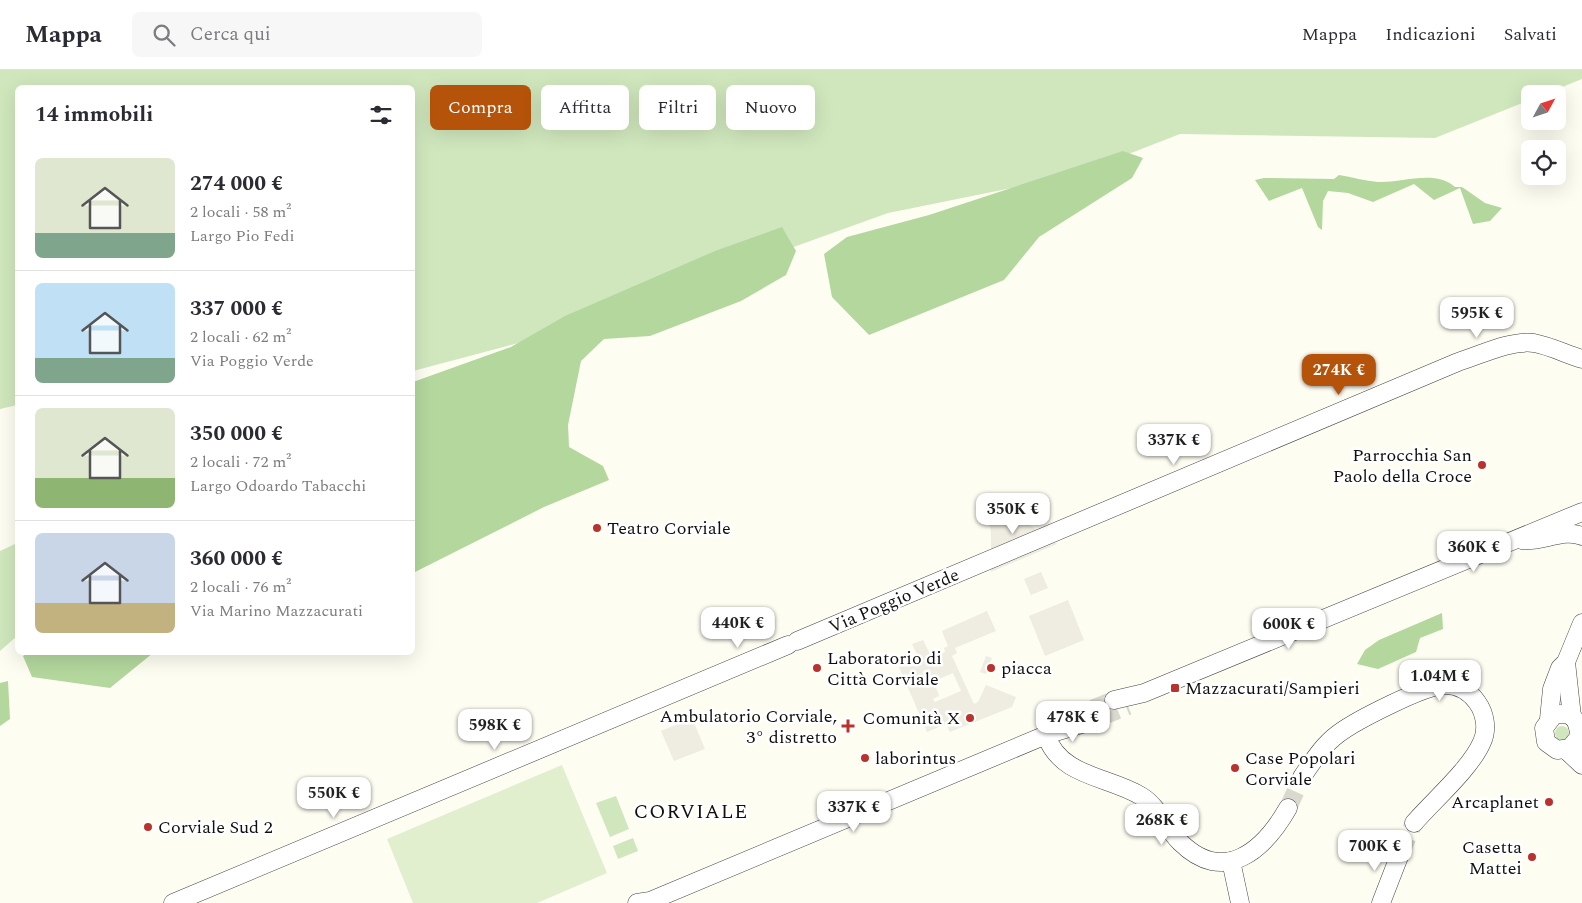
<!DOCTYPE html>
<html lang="it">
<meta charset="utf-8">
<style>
:root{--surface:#fff;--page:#f7f7f7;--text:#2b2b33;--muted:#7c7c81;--line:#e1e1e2;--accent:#b45309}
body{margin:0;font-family:Spectral,serif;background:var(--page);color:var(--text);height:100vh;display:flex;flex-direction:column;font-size:19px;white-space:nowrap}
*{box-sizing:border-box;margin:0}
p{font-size:16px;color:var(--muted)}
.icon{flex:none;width:28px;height:28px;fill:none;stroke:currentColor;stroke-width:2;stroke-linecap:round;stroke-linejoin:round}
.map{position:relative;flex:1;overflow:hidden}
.panel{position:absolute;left:15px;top:15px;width:400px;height:570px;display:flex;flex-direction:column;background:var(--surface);border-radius:8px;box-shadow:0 5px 20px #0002}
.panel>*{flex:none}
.top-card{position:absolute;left:430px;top:15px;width:475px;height:45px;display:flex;gap:10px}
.needle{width:32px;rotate:50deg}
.tools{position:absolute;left:1521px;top:15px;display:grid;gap:10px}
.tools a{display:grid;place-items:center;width:45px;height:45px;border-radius:8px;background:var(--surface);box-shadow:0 5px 20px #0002;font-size:25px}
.price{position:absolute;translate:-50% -42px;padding:0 11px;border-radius:10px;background:#fff;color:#222;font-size:16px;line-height:32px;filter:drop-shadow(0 1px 2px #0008)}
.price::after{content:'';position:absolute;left:50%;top:30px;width:15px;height:11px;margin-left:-8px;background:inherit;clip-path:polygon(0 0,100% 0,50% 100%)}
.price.on{background:var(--accent);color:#fff}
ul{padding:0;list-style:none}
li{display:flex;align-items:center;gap:15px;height:125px;padding:0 20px}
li+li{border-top:1px solid var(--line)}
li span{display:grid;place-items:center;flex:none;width:140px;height:100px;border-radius:8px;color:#555}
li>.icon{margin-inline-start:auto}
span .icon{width:60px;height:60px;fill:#fffc;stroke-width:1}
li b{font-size:21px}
h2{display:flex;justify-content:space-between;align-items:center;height:60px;padding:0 20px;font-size:21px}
.chip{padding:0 18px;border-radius:8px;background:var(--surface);box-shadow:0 5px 20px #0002;font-size:18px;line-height:45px}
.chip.on{background:var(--accent);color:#fff}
header{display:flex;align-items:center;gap:30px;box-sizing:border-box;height:70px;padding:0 25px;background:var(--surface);border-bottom:1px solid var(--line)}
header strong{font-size:24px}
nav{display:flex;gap:28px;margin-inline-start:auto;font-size:18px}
.search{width:350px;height:45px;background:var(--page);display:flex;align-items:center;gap:12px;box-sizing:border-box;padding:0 18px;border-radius:8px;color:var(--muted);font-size:19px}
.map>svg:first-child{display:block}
</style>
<header>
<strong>Mappa</strong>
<div class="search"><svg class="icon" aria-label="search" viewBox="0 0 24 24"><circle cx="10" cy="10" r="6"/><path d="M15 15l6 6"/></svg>Cerca qui</div>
<nav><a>Mappa</a><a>Indicazioni</a><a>Salvati</a></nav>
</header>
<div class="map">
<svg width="1582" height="833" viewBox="0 0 1582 833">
<rect width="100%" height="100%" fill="#fefdf2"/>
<!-- green -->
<g fill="#d0e7bd">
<path d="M0,0h1582v9l-37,15h-15v6l-95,38 -255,-4 -108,42 -184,37 -339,122 -136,36 -1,-283h-394l-1,317 -17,4z"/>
<path d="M17,473v93l-17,15v-100z"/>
<circle cx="1562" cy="663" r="7"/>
<path d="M616,726l13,33 -19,8 -14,-34z"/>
<path d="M633,768l5,13 -20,8 -5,-13z"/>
</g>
<!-- forest -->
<g fill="#b3d79d">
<path d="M1123,81l20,7 -11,20 -93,59 -35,43 -135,55 -37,-38 -8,-43 23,-17 82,-22z"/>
<path d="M1339,105c13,2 26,6 39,7 24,1 57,-13 77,5h7l23,16 17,5 -12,13 -17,3 -13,-36 -26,12 -20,-16 -41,18 -25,-9 -20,-2 -5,10 -1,29 -4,-3 -16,-39 -33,13 -14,-21 9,-2 70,1z"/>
<path d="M782,157l14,24 -10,24 -45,26 -91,35 -46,3 -23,22 -13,64 1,22 34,19 6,14 -65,27 -131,66v-191l98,-35 54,-31 150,-65z"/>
<path d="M1442,543l1,16 -23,9 -4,14 -38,17 -21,-5 8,-14 14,-10z"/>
<path d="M27,583v-1l126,1 -43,35 -78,-11 -9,-21z"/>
<path d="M8,611l2,38 -10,7v-43z"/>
</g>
<!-- pitch -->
<path fill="#e1efce" d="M562,695l45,108 -70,30h-124l-26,-64z"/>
<!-- plaza -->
<g fill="#efece1" fill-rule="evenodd">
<path d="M1007,423l17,28 33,23 -66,28v-40l-6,-30z"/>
<path d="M1041,502l7,16 -17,7 -7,-16z"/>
<path d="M1068,530l16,40 -39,16 -16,-40z"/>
<path d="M987,541l9,20 -41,17 2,5 -5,3 22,48 4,-2 8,-17 30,12 -4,10 -62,25 -4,-8 -19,8 -28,-65 20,-8 -7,-15 11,-4 9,18 13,-6 -1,-4 4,-2 -6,-15zM953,603l8,18 -26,11 -2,-3 6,-3 -2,-6 -2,-4 -7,2 -1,-4z"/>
<path d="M986,586l6,2 -6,16 -6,-2z"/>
<path d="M692,648l13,31 -31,12 -13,-30z"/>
</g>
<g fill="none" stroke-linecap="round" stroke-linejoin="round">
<!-- minor-tunnel -->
<g stroke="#dad9d0" stroke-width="18" stroke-dasharray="18 9" stroke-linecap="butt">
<path d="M1101,647l27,-11"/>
<path d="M1068,649l46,-19"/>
<path d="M1288,738l14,-31"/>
<path d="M1400,784l14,-31"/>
</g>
<!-- minor casing -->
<g stroke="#424242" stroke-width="19">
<g id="minor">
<path d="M1522,470c19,3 42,-12 60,-4"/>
<path d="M797,571l661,-279c23,-7 51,-22 76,-19 16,3 32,11 48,16"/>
<path d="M1566,592l6,55"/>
<path d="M1114,630l30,-7 438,-181"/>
<path d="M1549,649l3,-30 8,-21 6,-6 16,-39"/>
<path d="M1046,665c14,42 62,41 95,61 17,10 25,32 39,46 44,44 84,8 108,-34"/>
<path d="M1579,667l-9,11 -13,2 -11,-8 -2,-14 10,-13c27,-6 23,15 28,31"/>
<path d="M1566,680l16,15"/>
<path d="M1302,707c11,-16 21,-32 36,-43 17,-13 87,-49 107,-49 13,0 24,6 32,17 8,11 11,27 5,40 -11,26 -49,59 -68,81"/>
<path d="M1231,791l9,42"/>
<path d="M173,833l615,-258"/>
<path d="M637,833l13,-2 396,-166 36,-11"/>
<path d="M1381,833l19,-49"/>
</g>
</g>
<!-- minor -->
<use href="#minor" stroke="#fff" stroke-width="18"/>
</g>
<!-- markers -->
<g fill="#b8322e" stroke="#fff" stroke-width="2">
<circle cx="1482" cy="395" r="5"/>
<circle cx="597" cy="458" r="5"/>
<circle cx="817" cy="598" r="5"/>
<circle cx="991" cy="598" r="5"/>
<rect x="1170" y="613" width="10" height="10" rx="2.5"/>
<circle cx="970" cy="648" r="5"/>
<path d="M845.5 648.5h5v5h5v5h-5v5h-5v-5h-5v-5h5z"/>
<circle cx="865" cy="688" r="5"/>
<circle cx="1235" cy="698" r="5"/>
<circle cx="1549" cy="732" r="5"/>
<circle cx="148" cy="757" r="5"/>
<circle cx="1532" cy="787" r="5"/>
</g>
<g text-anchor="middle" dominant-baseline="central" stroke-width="5" stroke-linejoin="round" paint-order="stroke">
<!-- poi labels -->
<g font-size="18" fill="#0f0f0f" stroke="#fff" text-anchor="start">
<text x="1472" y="385" text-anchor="end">Parrocchia San<tspan x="1472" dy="21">Paolo della Croce</tspan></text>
<text x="607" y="458">Teatro Corviale</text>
<text x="827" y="588">Laboratorio di<tspan x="827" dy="21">Città Corviale</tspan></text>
<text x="1001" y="598">piacca</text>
<text x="1185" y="618">Mazzacurati/Sampieri</text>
<text x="837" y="646" text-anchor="end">Ambulatorio Corviale,<tspan x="837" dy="21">3° distretto</tspan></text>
<text x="960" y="648" text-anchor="end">Comunità X</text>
<text x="875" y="688">laborintus</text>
<text x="1245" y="688">Case Popolari<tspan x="1245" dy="21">Corviale</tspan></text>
<text x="1539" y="732" text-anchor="end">Arcaplanet</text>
<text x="158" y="757">Corviale Sud 2</text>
<text x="1522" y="777" text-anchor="end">Casetta<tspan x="1522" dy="21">Mattei</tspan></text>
</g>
<!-- street labels -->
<g font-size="18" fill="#0f0f0f" stroke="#fff">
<text transform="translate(894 531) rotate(-23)">Via Poggio Verde</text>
</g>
<!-- quarter labels -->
<g font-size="20" letter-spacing="1" fill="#0f0f0f" stroke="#fff">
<text x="691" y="742">CORVIALE</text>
</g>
</g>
</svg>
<div class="tools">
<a><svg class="needle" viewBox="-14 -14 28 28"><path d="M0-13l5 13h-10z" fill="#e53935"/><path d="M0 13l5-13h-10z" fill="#7c7c81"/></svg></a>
<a><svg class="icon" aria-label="locate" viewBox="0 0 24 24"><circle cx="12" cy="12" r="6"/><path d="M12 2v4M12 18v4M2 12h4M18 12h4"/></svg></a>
</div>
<b class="price" style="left:1477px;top:269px">595K €</b>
<b class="price on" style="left:1339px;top:326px">274K €</b>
<b class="price" style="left:1174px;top:396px">337K €</b>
<b class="price" style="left:1013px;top:465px">350K €</b>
<b class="price" style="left:1474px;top:503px">360K €</b>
<b class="price" style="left:738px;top:579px">440K €</b>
<b class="price" style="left:1289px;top:580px">600K €</b>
<b class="price" style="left:1440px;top:632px">1.04M €</b>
<b class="price" style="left:1073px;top:673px">478K €</b>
<b class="price" style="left:495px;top:681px">598K €</b>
<b class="price" style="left:334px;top:749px">550K €</b>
<b class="price" style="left:854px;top:763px">337K €</b>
<b class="price" style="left:1162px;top:776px">268K €</b>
<b class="price" style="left:1375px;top:802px">700K €</b>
<div class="top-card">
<a class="chip on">Compra</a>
<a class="chip">Affitta</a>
<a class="chip">Filtri</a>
<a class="chip">Nuovo</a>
</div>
<section class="panel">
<h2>14 immobili<svg class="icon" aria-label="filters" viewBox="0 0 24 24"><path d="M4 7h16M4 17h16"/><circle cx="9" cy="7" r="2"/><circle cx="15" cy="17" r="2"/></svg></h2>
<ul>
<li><span style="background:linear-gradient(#dfe7d0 75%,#7fa58c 0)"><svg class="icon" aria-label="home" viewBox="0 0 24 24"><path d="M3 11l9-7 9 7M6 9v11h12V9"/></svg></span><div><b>274 000 €</b><p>2 locali · 58 m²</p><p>Largo Pio Fedi</p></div></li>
<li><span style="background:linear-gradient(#bfe0f5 75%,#7fa58c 0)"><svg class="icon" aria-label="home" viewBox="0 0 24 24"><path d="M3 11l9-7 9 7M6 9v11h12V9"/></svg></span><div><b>337 000 €</b><p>2 locali · 62 m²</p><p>Via Poggio Verde</p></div></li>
<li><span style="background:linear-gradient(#dfe7d0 70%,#8fb573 0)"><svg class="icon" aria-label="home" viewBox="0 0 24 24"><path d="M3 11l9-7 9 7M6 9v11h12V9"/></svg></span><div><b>350 000 €</b><p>2 locali · 72 m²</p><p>Largo Odoardo Tabacchi</p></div></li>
<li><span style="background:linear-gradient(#c9d6e8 70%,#c2b280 0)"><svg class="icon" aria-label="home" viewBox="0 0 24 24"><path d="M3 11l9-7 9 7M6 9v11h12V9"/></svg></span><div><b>360 000 €</b><p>2 locali · 76 m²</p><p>Via Marino Mazzacurati</p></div></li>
</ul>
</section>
</div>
